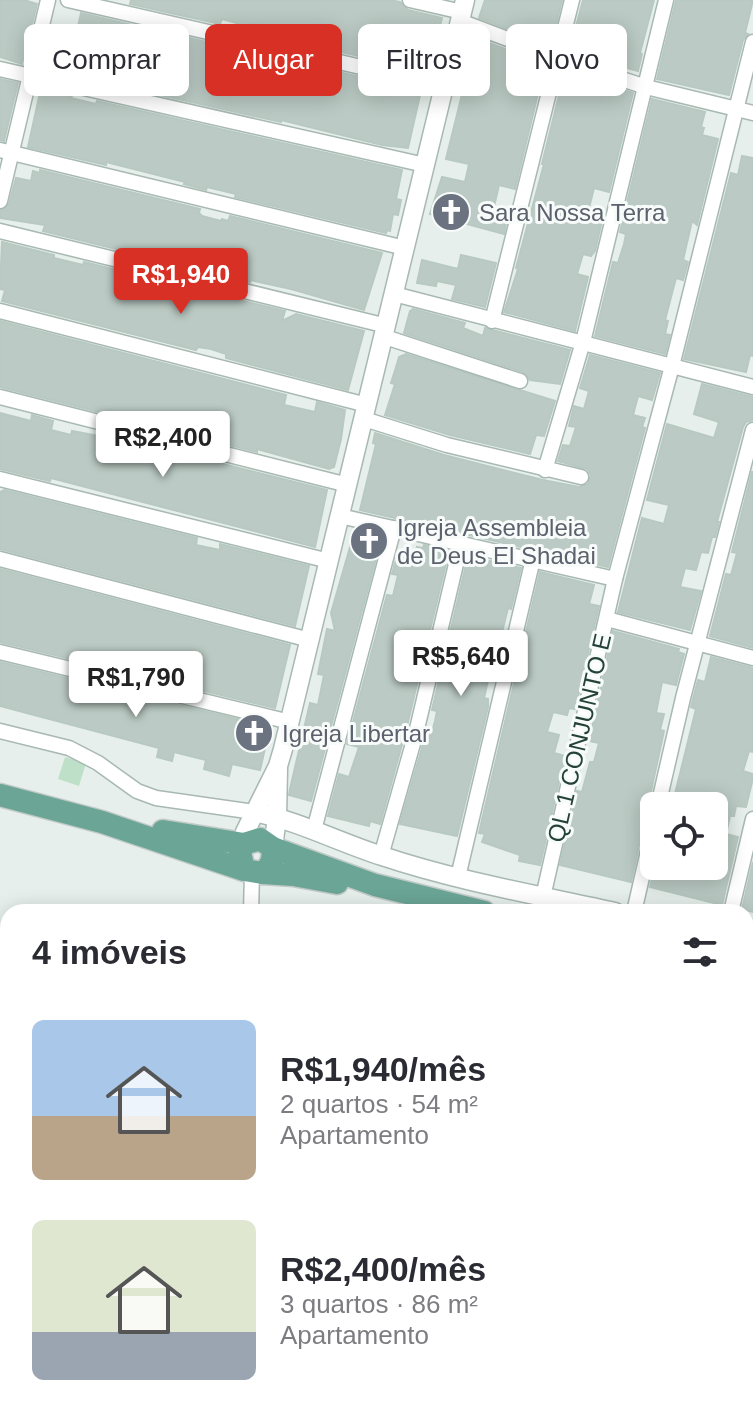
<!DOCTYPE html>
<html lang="pt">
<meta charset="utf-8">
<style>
:root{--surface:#fff;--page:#f7f7f7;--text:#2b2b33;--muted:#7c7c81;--accent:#d93025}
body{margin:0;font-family:Arial,sans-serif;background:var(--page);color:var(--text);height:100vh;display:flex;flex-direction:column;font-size:30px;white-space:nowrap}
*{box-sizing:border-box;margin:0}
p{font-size:26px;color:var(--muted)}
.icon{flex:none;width:44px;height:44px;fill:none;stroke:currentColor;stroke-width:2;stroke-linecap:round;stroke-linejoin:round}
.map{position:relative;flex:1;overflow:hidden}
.side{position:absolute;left:0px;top:904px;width:754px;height:512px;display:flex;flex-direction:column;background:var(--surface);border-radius:24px 24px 0 0;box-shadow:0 4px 20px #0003}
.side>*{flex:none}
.top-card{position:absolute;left:24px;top:24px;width:706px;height:72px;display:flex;gap:16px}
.fabs{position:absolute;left:640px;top:792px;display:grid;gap:16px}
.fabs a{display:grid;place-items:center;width:88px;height:88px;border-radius:12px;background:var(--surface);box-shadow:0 4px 20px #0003;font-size:40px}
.price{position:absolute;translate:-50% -68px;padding:0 18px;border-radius:8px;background:#fff;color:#222;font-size:26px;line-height:52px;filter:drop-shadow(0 2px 4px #0008)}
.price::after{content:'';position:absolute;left:50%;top:48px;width:24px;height:18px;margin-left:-12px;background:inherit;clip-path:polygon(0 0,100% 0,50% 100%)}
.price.on{background:var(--accent);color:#fff}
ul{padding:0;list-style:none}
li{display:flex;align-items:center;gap:24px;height:200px;padding:0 32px}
li span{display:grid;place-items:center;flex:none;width:224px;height:160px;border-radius:12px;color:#555}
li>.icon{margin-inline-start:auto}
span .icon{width:96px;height:96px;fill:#fffc;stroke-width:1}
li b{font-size:34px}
h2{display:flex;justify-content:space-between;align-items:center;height:96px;padding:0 32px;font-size:34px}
.chip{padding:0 28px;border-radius:12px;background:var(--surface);box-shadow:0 4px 20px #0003;font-size:28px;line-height:72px}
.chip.on{background:var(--accent);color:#fff}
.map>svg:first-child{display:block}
</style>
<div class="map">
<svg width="753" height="1416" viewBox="0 0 753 1416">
<rect width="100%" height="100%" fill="#e6efeb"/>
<!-- green -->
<path fill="#bfe0c8" d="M65,757l21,6 -7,23 -21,-7z"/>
<!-- building -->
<g fill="#bbcac4" stroke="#b8c9c2" stroke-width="2">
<path d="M0,0h24l13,4 -15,60 -22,-7z"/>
<path d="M131,0h259l10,2 8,8 34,8 -14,54 -143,-33 2,-7 -36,-9 -2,8 -11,-2 2,-5 -18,-5 -2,5 -90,-20z"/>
<path d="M485,0h77l-11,45 -72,-27z"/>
<path d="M583,0h71l-14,53 2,1 -4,17 -61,-17 2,-5 -8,-3z"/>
<path d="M676,0h77l-8,33 3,1 -5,6 -14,55 -72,-16z"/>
<path d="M81,13l89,21 18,6 1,-2 180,41 -3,12 23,5 3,-12 29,7 -13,57 -26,-3 -101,-25v2l-179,-40 1,-3 -26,-6v3l-35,-8 9,-36 16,4 2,-8 8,3z"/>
<path d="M476,38l66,25 -4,6 -2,15 4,1 -25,104 -16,-4 -7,30 15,3 -3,16 -74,-20 12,-37 23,5 4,-18 -23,-5z"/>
<path d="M565,71l68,22 -24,99 -15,-4 -5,20 15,4 -9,39 -4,5 -8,-2 -6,20 11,3 -13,54 -71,-19 14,-43 -2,-1 28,-104h-2z"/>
<path d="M0,79l18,4 -14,58 -4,-1z"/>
<path d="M41,88l31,8 -1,2 25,6 1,-3 305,69 -6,29 5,1 -3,15 -5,-1 -3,17 -3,-1 -1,3 -151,-36 1,-3 -29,-7 -1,3 -22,-6 1,-2 -79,-20v3l-78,-18z"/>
<path d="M652,99l53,13 -4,15 3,1 -2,7 16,4 -21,86 -5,-4 -9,39 5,2 -5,18 -7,-2 -11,42 3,1 -3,13 5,1 -5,19 -70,-18 18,-74 5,1 6,-19 2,-10 -6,-2z"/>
<path d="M742,156l11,2v198l-3,-1 -4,17 -62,-13 47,-186 7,2z"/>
<path d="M40,170l160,39 -1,4 3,3 19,5 1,-2 6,2 2,-5 152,37 -18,57 -73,-21 -41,-9v2l-207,-51 2,-6 -45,-7v-7l9,-7 7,-26 15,3 2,-10 7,2z"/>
<path d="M2,242l52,13v3l29,7 1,-3 201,49 -3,10 14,-7 68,17 -16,59 -122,-32v-4l-15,-5 -13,-2 -2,3 -194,-49 3,-11 -5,-1z"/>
<path d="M461,255l35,8 -11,44 -33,-8 4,-14 -19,-4 -1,5 -19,-3 5,-23 36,9z"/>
<path d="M413,309l52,14 -2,5 20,8 2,-8 85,22 -10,34 -30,-4 -7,-8 -119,-39 6,-22z"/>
<path d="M0,321l286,74 -2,10 31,7 2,-10 28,8 -4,29 -7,28 -5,2 -72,-20v3l-257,-65z"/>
<path d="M406,354l149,47 -11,35 -8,-1 -6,19 -80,-19 -65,-20 10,-31 -4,-1 6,-19 2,-7z"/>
<path d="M590,355l70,18 -8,27 -14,-4 -5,19 12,3 -3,9 3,1 -37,139 -248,-57 16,-66 -3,-1 2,-10 69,22 99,25 36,7 9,-3 3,-9 -4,-6 -29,-8 5,-16 7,1 6,-19 -7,-1 5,-20 10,3 5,-18 -9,-3z"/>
<path d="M702,384l51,13v23l-7,2 -3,5 -26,95h2l-4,15h-3l-4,16 -7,-1 -5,18 -11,-2 -5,19 21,4 -11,39 -72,-18 24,-94 22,6 5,-19 -22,-5 20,-76 47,14 5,-16 -25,-8z"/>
<path d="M0,413l31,8 1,-6 21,6 -2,9 20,5 1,-4 47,9 1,-2 207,52 -12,57 -264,-69 -1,3 -50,-12z"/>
<path d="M752,472h1v176l-43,-12 16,-62 5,1 6,-22 -5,-1z"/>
<path d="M4,490l193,48 -1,7 24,5v-6l89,22 -14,60 -295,-77v-57z"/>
<path d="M355,530l27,6 -71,265 -22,-6 1,-6 20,-86 8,2 6,-30 -6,-1 9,-45 8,2 -4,-18z"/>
<path d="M424,545l25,6 -43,179 -26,94 -10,-3 -1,5 -41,-10 11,-42 10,3 10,-30 -12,-3 40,-149 6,1 5,-21 -6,-1 5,-18 16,4 4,-13 6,1z"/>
<path d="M468,556l53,12 -10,41 -3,-1 -8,32h3l-7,28 -5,-1 -7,31 4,1v8l-31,129 -57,-12 26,-90 5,2 4,-15 2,-10 -5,-1z"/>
<path d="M0,569l290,76 -15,63 -275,-66z"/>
<path d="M540,572l54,13 -5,19 10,2 -24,103 -6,-1 -2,7 -14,-3 -6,20 12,3 -5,18 11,3 -25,109 -21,-4 1,-6 -38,-13 3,-8 -6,-1z"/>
<path d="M613,631l66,18 -1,3 6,2 -8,31 -14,-3 -6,31 8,1 -4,16 4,1 -16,74 6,10 -7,3 -3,5 -13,59 -71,-17 17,-74 5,1 8,-30h4l5,-19 -10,-2z"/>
<path d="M711,657l42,11v84l-4,-1 -6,20 10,3v4l-7,29 -10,-1 -2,10h-4l-4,18 12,3 -16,68 -72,-18 5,-21h59v-60h-42l24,-97 -5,-2 7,-27 7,2z"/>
<path d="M0,662l270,65 -10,43 -28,-6 -3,12 -25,-7 2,-9 -32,-8 -2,9 -15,-4 2,-9 -159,-42z"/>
<path d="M753,862v50l-11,-3z"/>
</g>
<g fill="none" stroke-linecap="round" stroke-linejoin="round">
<!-- minor casing -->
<g stroke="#a8b8b2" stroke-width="17">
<g id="minor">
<path d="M68,0l376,86"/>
<path d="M410,0l52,12"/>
<path d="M460,21l98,37 88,29 107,26"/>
<path d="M0,69l425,96"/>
<path d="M0,150l405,98"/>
<path d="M0,201l48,-201"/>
<path d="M0,231l387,95"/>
<path d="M394,294l359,93"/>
<path d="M0,311l367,94"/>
<path d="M492,321l80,-321"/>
<path d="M385,337l135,44"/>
<path d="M0,397l348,88"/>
<path d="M364,419l83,26 134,32"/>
<path d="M545,470l38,-128 83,-342"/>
<path d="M0,479l329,82"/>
<path d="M340,516l275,63"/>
<path d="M0,559l310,81"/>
<path d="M607,619l146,39"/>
<path d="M0,652l290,70"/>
<path d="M0,731l69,17 29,15 39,28 19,7 98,14"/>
<path d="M658,806l25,-108 70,-268"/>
<path d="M314,830l80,-302"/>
<path d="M381,856l35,-123 45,-190"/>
<path d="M458,877l75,-318"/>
<path d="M543,897l72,-318 57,-213 81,-324"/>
<path d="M251,912l1,-39"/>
<path d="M634,912l20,-87"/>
<path d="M731,912l22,-93"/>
<path d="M157,1416l1,-8"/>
</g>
</g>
<!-- tertiary casing -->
<g stroke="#a8b8b2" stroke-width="21">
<g id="tertiary">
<path d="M254,812c45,9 84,30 128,44 75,25 155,39 233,56"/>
<path d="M244,844l1,-12 33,-66 5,-17 182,-749"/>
<path d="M273,848l4,-31 1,-48"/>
<path d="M746,945l7,1"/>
</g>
</g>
<!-- primary casing -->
<g stroke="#c2cac8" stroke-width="25">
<g id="primary">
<path d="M0,795l102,27 142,48 19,3c8,-7 10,-13 10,-25l-13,-9 -16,5 -4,8 4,18"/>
<path d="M163,831l81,13"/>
<path d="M273,848l102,37 109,27"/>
<path d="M263,873l30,2 44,8"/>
<path d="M746,979l7,3"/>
<path d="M746,1040l7,1"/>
</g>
</g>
<!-- minor -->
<use href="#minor" stroke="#fff" stroke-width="14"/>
<!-- tertiary -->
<use href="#tertiary" stroke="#fff" stroke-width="18"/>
<!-- primary -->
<use href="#primary" stroke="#6aa596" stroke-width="22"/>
</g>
<!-- icons -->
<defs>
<g id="church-disc" transform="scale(2)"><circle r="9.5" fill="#6b7280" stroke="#f7fbf9"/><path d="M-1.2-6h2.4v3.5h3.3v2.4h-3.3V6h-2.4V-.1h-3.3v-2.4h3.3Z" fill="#fff"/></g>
</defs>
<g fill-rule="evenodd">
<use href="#church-disc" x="451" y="212"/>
<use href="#church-disc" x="369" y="541"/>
<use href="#church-disc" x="254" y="733"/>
</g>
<g text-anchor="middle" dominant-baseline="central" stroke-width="6" stroke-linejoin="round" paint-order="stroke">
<!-- worship labels -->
<g font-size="24" fill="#5b616d" stroke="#f7fbf9" text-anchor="start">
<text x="479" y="212">Sara Nossa Terra</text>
<text x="397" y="527">Igreja Assembleia<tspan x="397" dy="28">de Deus El Shadai</tspan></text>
<text x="282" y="733">Igreja Libertar</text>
</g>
<!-- street labels -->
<g font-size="24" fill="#24423a" stroke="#f7fbf9">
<text transform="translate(579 738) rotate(-77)">QL 1 CONJUNTO E</text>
</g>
</g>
</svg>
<div class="fabs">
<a><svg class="icon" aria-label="locate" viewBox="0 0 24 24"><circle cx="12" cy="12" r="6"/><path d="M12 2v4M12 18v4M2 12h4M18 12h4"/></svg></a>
</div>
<b class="price on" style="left:181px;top:316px">R$1,940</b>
<b class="price" style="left:163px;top:479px">R$2,400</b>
<b class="price" style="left:461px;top:698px">R$5,640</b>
<b class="price" style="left:136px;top:719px">R$1,790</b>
<div class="top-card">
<a class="chip">Comprar</a>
<a class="chip on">Alugar</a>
<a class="chip">Filtros</a>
<a class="chip">Novo</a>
</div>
<section class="side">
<h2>4 imóveis<svg class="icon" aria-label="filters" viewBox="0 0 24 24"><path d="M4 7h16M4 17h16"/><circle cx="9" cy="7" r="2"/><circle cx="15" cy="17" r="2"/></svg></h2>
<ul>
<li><span style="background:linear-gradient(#a9c7e8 60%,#b9a48a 0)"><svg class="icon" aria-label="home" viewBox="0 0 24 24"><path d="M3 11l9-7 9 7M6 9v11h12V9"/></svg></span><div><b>R$1,940/mês</b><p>2 quartos · 54 m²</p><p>Apartamento</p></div></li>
<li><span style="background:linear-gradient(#dfe7d0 70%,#9aa5b1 0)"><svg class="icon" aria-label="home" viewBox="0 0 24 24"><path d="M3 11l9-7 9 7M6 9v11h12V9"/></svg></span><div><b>R$2,400/mês</b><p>3 quartos · 86 m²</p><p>Apartamento</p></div></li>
</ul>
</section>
</div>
